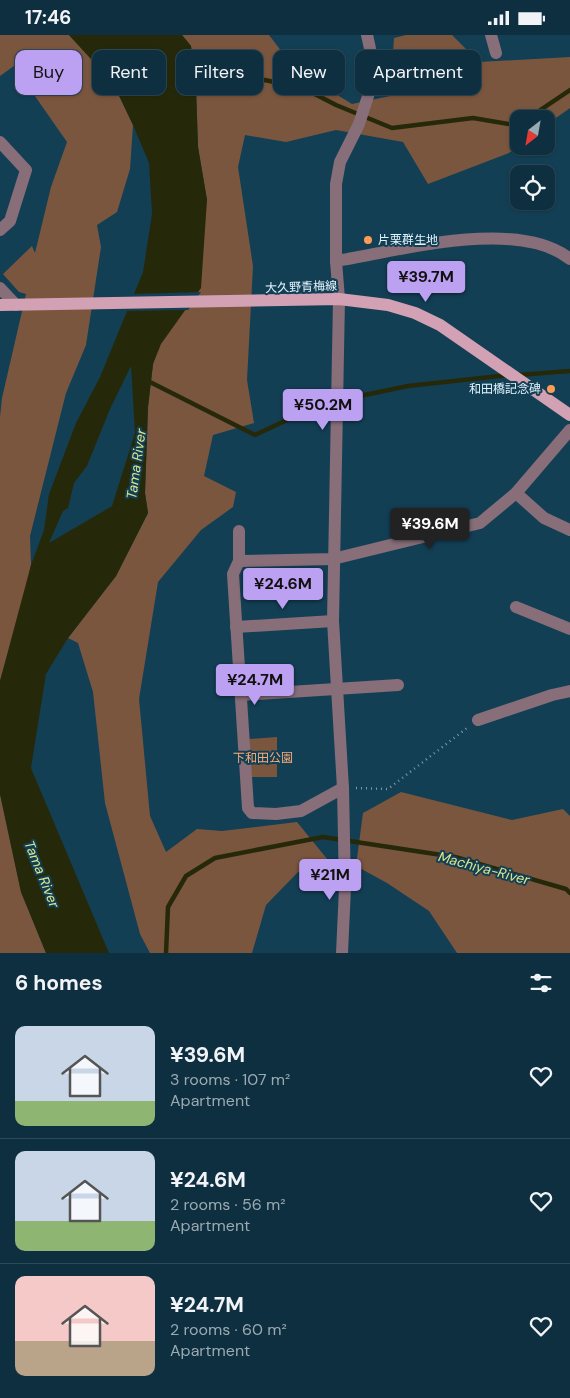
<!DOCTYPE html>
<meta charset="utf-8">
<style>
:root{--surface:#0e2f40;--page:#173747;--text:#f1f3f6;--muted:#9ba9b1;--line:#2e4a59;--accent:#bca0f2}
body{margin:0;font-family:"DM Sans","Noto Sans JP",sans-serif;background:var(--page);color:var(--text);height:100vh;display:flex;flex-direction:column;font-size:19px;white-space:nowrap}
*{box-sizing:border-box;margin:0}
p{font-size:16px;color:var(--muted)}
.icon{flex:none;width:28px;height:28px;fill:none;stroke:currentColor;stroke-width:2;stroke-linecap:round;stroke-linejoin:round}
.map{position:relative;height:918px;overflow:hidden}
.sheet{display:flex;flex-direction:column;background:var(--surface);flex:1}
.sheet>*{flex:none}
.hud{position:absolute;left:15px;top:15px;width:540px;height:45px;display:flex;gap:10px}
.needle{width:32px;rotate:211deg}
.controls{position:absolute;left:510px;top:75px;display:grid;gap:10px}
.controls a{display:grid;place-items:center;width:45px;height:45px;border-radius:10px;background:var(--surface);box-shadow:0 1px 4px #0004,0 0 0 1px var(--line);font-size:25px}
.price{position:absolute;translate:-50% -42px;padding:0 11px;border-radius:5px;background:var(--accent);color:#111;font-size:16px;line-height:32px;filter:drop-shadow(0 1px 2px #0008)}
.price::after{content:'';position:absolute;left:50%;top:30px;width:15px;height:11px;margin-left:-8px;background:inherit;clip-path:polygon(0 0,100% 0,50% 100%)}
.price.selected{background:#222;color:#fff}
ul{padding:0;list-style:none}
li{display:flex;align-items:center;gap:15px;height:125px;padding:0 15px}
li+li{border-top:1px solid var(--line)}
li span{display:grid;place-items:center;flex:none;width:140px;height:100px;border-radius:10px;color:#555}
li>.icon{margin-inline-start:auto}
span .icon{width:60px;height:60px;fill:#fffc;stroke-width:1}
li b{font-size:21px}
h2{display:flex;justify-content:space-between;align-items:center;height:60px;padding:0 15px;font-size:21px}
.pill{padding:0 18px;border-radius:10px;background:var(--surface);box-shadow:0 1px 4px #0004,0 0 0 1px var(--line);font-size:18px;line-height:45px}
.pill.selected{background:var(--accent);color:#111}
.status{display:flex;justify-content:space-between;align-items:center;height:35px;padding:0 25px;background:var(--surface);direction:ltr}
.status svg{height:14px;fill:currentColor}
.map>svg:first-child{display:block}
</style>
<div class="status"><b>17:46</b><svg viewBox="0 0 49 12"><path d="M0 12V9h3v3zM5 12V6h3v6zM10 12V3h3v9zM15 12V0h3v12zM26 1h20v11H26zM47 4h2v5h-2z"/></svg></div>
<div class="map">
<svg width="570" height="918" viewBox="0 0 570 918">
<rect width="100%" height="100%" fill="#133f55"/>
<!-- green -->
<g fill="#7b563e">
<path d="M0,0h69l44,48 20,42 -3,44 -13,43 -20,13 4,22 -15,98 -20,48 -36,143 1,29 -7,32 -24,84v-264l2,-19 24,-104 -7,-2 -16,-18 29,-28 3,7 16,-66 16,-45 -53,-76 -14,10z"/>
<path d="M182,0h87l26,34 57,35 38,-8 4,-58 12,-3h46l27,27 91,-5v51l-24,17v-6h-27v26l-10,8 -81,31 -25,-42 -67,-12 -50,12 -41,-7 -7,32 15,99 -6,114 7,43 -41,12 -9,41 32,16 -3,15 -32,23 -43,52 -19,117 11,117 16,36 31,-23 25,2 75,-9 35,43 -8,4 -26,3 -32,33 -14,48h-102l-10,-19 -35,-131 -12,-111 -15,-49 -10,-5 48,-62 32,-63 -3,-20 3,-86 5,-43 54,-164 -9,-53 -2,-60 -5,-41z"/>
<path d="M277,702v40h-26l-2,-38z"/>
<path d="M401,757l111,28 51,-11 7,7v137h-113l-28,-42 -42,-28 -31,-17 7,-53z"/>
<path d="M0,759l21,98 25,61h-46z"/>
</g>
<!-- water -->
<path fill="#262909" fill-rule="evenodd" d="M69,0h113l9,11 5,41 2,60 9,53 -6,88 -40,56 -8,20 -5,43 -3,86 3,20 -32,63 -48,62 -22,36 -15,94 78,185h-63l-25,-61 -21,-98v-113l31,-116 13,-35 5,-36 27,-71 24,-46 43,-105 9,-58 -3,-51 -16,-38 -20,-42zM131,331l4,67 -23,73 -63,37 14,-32 5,-3 6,-25 13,-17 23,-57z"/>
<!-- pier -->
<path fill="#133f55" d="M201,257l-13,18 -63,1 7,-17z"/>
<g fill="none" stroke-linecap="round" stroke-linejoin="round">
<!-- stream -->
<g stroke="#262909" stroke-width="4.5">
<path d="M192,52l73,-7 40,9 31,16 56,23 81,-10 41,7 5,-2"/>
<path d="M527,84l43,-29"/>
<path d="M517,340l53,-4"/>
<path d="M146,345l109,55 66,-31 87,-18 101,-11"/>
<path d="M166,918l2,-46 18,-31 29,-18 108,-21 132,20 111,32 4,4"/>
</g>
<!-- path -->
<path stroke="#7c9aaa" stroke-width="2.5" stroke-dasharray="1 4" stroke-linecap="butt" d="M356,753l32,1 79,-61"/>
<!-- minor -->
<g stroke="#876e78" stroke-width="12">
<path d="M491,0l5,18"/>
<path d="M0,107l26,28 -16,51 -10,9"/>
<path d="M336,226c62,-10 181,-44 234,-2"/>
<path d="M0,253l16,17"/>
<path d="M516,458l28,25 26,12"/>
<path d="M239,496v30l-6,13 15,234 4,5 24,1 25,-3 42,-23"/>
<path d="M239,526l94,-2 147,-36 36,-30 54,-63"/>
<path d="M516,572l54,22"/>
<path d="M236,592l97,-6"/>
<path d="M241,660l157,-10"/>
<path d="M478,685l74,-25 18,-4"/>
<path d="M342,918l3,-65 -2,-100 -10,-167 6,-322 -3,-38v-77l4,-22 19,-38 10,-31 4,-31 -6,-27"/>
</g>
<!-- major -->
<path stroke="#d3a1b4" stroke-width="12" d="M0,270l339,-6 49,6 27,8 25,12 130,90"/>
</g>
<!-- markers -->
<g fill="#fe9c57" stroke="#133f55" stroke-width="2">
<circle cx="368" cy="205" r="5"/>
<circle cx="551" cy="354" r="5"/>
</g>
<g text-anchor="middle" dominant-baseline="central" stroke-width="4" stroke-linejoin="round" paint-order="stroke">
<!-- poi labels -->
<g font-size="12" fill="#e2f3fd" stroke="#133f55" text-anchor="start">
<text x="378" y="205">片栗群生地</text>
<text x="541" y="354" text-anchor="end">和田橋記念碑</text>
</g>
<!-- street labels -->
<g font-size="12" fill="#e2f3fd" stroke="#133f55">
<text transform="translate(301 252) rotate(-2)">大久野青梅線</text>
</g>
<!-- park labels -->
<g font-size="12" fill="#f9ab78" stroke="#133f55">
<text x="263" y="723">下和田公園</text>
</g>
<!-- water labels -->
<g font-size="14" font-style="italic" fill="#dde78e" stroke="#133f55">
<text transform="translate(136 429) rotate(-82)">Tama River</text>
<text transform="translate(484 833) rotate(15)">Machiya-River</text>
<text transform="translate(42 839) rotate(68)">Tama River</text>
</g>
</g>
</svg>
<div class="controls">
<a><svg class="needle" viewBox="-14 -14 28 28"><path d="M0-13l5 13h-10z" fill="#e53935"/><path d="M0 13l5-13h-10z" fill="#9ba9b1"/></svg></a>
<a><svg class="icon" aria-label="locate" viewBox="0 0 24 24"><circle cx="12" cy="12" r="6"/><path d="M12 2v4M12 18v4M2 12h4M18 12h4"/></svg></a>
</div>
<b class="price" style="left:426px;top:268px">¥39.7M</b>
<b class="price" style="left:323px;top:396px">¥50.2M</b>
<b class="price selected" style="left:430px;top:515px">¥39.6M</b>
<b class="price" style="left:283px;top:575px">¥24.6M</b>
<b class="price" style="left:255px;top:671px">¥24.7M</b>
<b class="price" style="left:330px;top:866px">¥21M</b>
<div class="hud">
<a class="pill selected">Buy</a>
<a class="pill">Rent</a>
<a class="pill">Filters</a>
<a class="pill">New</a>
<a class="pill">Apartment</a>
</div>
</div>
<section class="sheet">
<h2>6 homes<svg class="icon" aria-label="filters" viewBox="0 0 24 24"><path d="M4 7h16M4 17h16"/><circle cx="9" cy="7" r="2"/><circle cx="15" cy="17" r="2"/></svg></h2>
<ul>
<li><span style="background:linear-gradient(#c9d6e8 75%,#8fb573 0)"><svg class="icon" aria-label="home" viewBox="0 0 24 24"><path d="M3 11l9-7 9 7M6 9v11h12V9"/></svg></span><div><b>¥39.6M</b><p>3 rooms · 107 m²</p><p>Apartment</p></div><svg class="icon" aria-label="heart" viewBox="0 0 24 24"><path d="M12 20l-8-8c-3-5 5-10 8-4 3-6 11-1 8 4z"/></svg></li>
<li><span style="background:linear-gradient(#c9d6e8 70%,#8fb573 0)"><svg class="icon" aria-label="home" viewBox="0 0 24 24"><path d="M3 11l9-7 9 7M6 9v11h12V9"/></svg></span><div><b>¥24.6M</b><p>2 rooms · 56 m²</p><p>Apartment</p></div><svg class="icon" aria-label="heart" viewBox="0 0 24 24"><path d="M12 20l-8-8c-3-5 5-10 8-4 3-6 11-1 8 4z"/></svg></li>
<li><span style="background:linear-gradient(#f6c9c9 65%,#b9a48a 0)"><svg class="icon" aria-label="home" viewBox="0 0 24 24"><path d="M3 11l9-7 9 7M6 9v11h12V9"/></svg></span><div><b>¥24.7M</b><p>2 rooms · 60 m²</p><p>Apartment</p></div><svg class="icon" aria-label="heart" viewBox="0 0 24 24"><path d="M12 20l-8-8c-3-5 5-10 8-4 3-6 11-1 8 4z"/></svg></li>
</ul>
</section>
